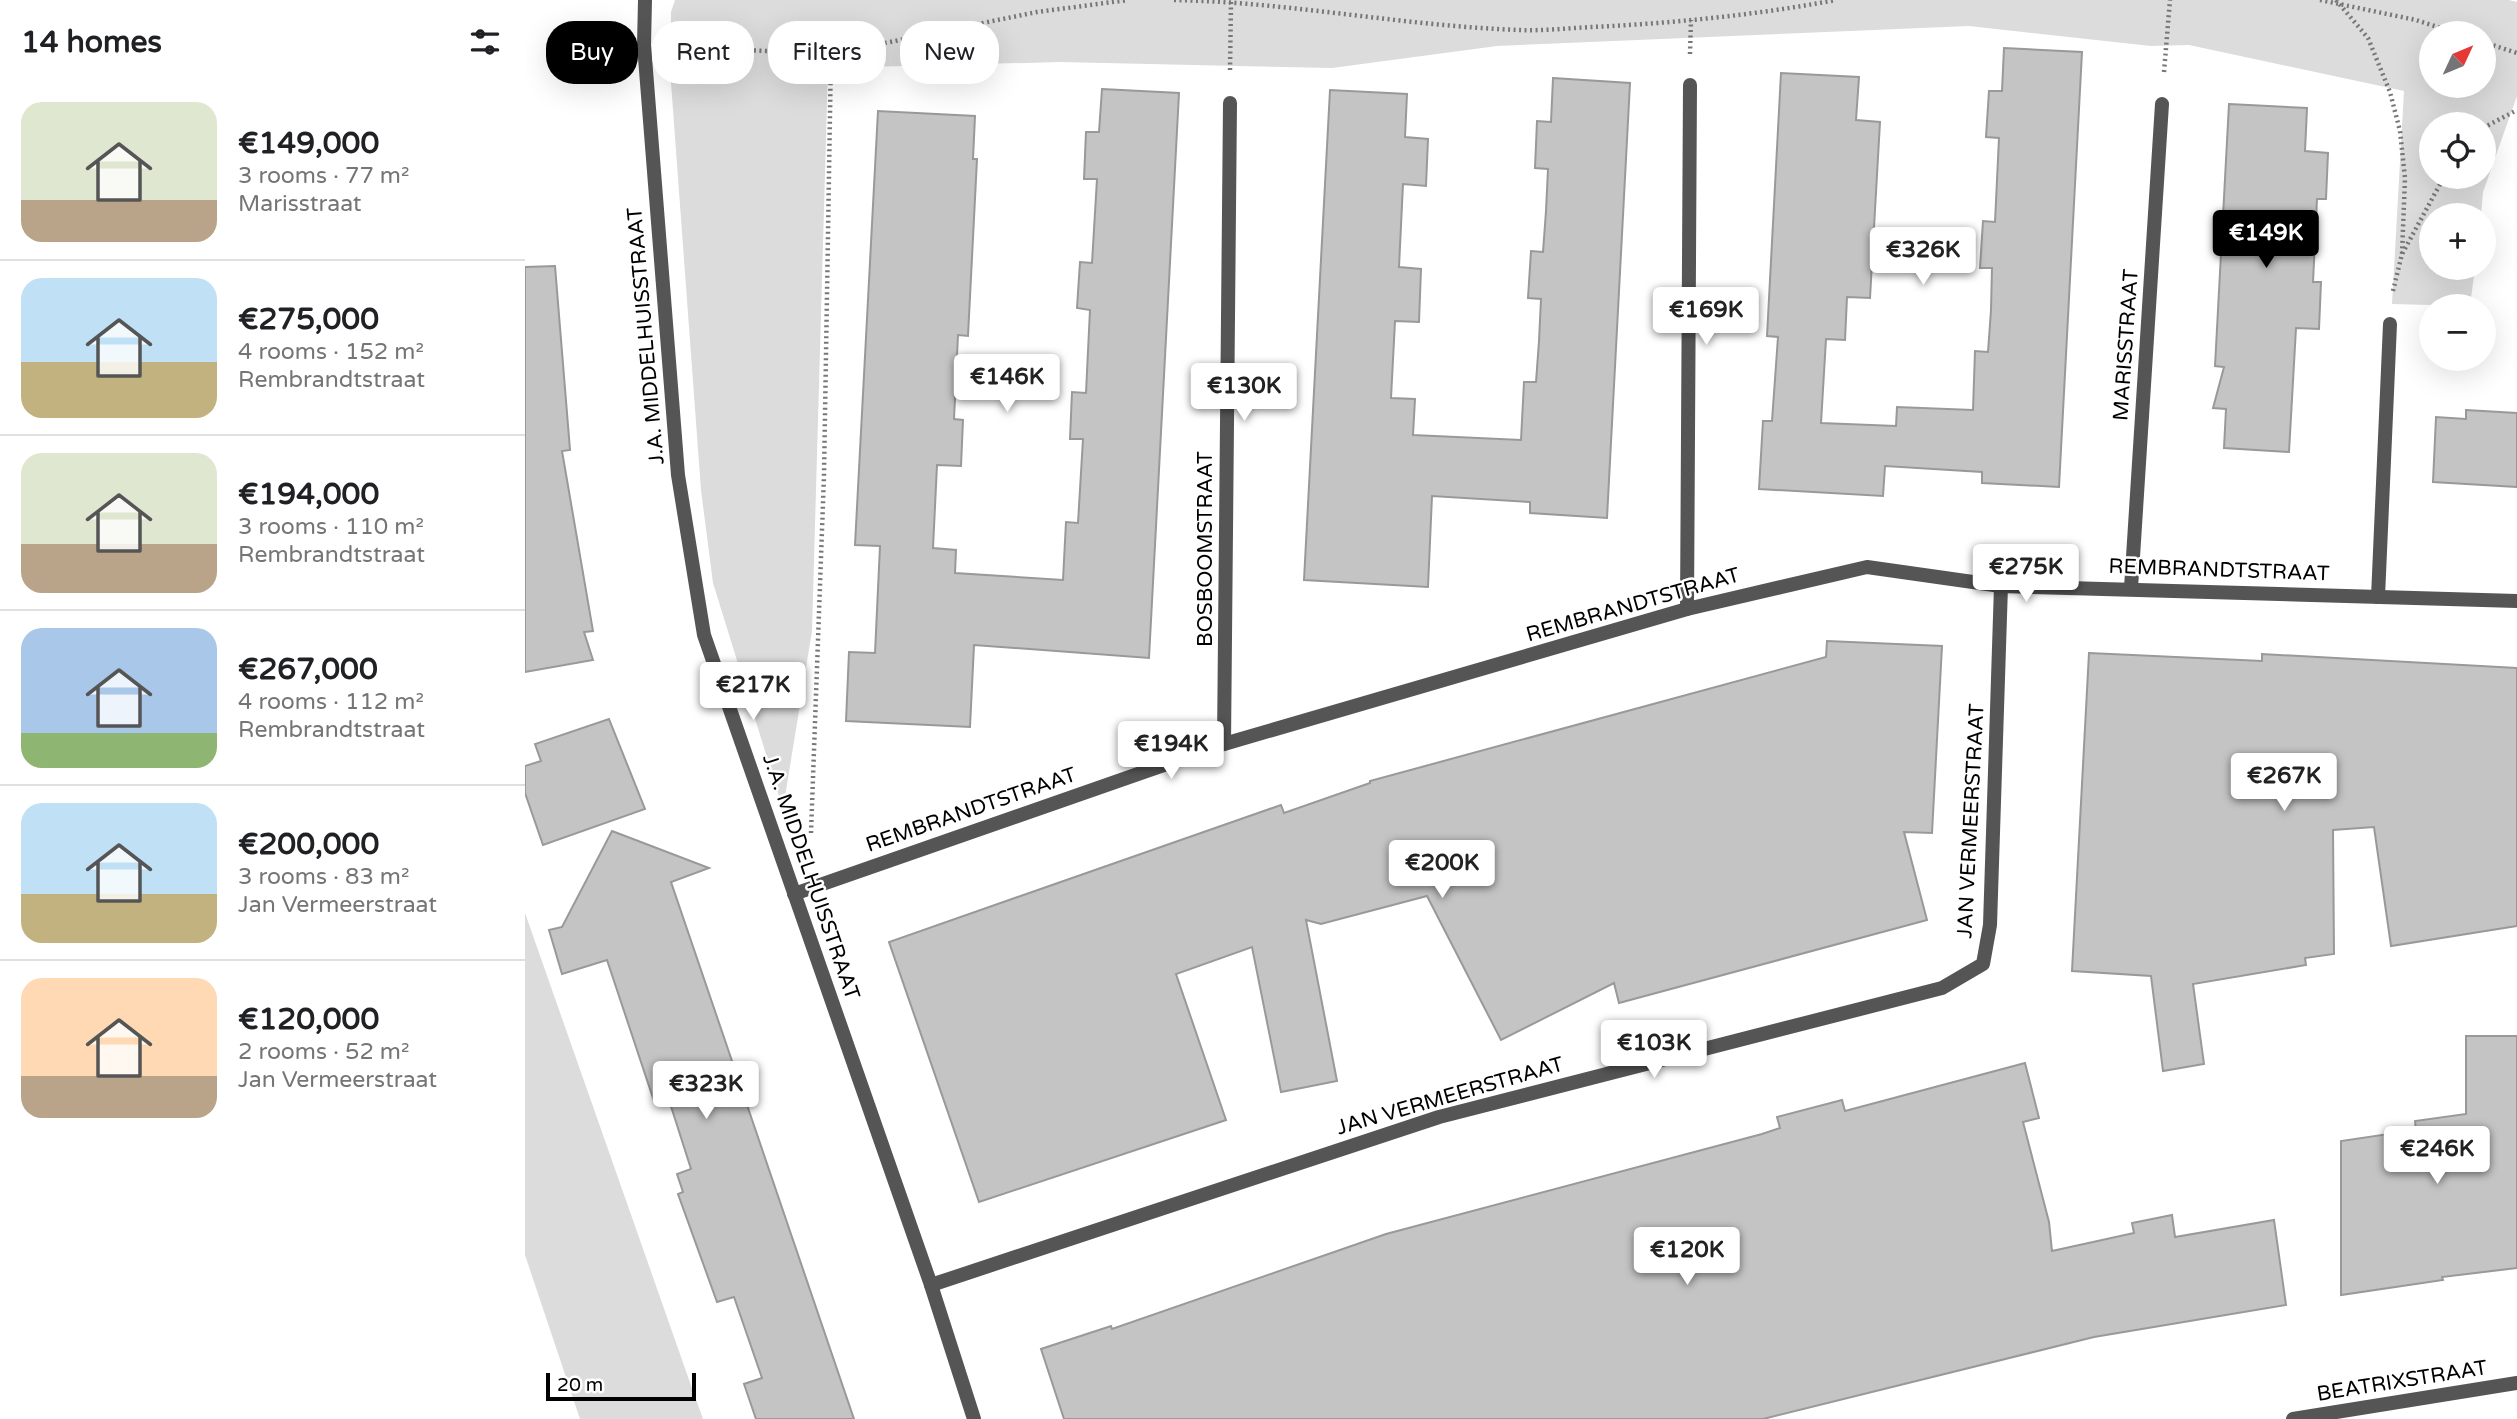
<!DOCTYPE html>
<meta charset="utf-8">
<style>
:root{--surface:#fff;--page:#f6f6f6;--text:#202124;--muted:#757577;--line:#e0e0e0;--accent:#000}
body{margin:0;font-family:"Varela Round",sans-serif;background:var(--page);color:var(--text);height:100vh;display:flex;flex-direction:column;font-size:26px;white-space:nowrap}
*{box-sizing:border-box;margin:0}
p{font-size:23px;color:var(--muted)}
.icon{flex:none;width:38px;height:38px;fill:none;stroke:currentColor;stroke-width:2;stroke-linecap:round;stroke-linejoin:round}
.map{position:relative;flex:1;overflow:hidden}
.panel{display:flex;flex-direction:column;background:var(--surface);width:525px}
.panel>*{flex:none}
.guide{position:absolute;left:21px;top:21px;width:665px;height:63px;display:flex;gap:14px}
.needle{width:46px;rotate:46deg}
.buttons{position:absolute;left:1894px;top:21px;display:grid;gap:14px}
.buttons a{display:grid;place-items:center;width:77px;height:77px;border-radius:50%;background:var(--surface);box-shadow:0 7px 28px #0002;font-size:35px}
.scale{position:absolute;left:21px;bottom:18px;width:150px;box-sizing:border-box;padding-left:7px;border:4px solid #000;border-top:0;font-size:19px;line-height:24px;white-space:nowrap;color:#000;-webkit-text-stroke:5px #fff;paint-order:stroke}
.price{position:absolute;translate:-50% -60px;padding:0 16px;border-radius:7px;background:#fff;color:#222;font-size:23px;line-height:46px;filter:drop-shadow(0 2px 4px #0008)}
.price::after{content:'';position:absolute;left:50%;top:42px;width:21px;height:16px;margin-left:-10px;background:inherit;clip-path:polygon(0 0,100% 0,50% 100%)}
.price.selected{background:var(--accent);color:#fff}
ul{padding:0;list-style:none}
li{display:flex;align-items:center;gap:21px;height:175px;padding:0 21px}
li+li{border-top:2px solid var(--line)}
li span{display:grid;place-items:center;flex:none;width:196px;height:140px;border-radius:21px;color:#555}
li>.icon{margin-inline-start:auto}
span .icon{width:84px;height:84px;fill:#fffc;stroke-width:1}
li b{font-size:30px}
h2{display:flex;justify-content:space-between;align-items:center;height:84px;padding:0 21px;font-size:30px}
.tag{padding:0 24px;border-radius:28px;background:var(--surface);box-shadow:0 7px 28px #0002;font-size:24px;line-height:63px}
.tag.selected{background:var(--accent);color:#fff}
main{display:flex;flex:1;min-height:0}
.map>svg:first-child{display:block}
</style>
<main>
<section class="panel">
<h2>14 homes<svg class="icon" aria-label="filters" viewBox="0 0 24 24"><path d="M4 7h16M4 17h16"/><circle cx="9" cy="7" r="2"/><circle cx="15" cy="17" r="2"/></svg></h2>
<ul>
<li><span style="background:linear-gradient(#dfe7d0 70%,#b9a48a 0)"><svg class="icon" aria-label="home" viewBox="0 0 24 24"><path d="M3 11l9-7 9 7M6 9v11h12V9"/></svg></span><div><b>€149,000</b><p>3 rooms · 77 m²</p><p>Marisstraat</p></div></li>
<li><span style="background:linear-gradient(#bfe0f5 60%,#c2b280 0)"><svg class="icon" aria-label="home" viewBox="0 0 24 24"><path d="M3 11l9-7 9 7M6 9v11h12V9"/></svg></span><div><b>€275,000</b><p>4 rooms · 152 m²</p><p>Rembrandtstraat</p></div></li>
<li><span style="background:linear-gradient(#dfe7d0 65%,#b9a48a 0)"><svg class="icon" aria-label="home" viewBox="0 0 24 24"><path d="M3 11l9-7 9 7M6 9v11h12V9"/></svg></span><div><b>€194,000</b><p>3 rooms · 110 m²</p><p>Rembrandtstraat</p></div></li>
<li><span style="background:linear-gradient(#a9c7e8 75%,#8fb573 0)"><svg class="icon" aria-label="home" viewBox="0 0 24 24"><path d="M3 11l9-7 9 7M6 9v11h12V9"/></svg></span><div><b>€267,000</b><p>4 rooms · 112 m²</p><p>Rembrandtstraat</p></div></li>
<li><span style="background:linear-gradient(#bfe0f5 65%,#c2b280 0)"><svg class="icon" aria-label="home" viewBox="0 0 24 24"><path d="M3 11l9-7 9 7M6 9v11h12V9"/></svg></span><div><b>€200,000</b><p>3 rooms · 83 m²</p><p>Jan Vermeerstraat</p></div></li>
<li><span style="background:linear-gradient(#ffd9b3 70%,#b9a48a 0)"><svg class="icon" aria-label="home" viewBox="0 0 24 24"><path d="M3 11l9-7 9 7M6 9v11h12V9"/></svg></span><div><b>€120,000</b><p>2 rooms · 52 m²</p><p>Jan Vermeerstraat</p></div></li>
</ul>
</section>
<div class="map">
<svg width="1992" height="1419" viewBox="0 0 1992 1419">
<rect width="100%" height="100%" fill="#fff"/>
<!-- green -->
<g fill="#dcdcdc" fill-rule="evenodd">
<path d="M150,0h1834l8,2v94l-34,96 -2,23h-50v53h44l-5,38 -78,-2 12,-213 -215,-46 -38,1 -182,-20 -472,20 -165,22 -272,-6 -232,6 -16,563 -29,178 -70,-226 -12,-93 -30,-407v-71zM1906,33h52v53h-52zM1906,124h52v53h-52z"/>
<path d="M0,913l162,461 16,45h-123l-55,-164z"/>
</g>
<!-- building -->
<g fill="#c4c4c4" stroke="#999" stroke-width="2">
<path d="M1479,48l78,4 -23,435 -77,-4v-11l-97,-6 -2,30 -124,-7 4,-68h9l6,-84 -11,-1 14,-263 78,4 -3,43 24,2 -10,176 -23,-1 -2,43 -19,-1 -5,84 75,3 1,-19 76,3 2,-59 13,1 3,-42 1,-42h-12l3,-47 12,1 4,-84 -13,-1 3,-46h13z"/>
<path d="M1028,78l77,5 -23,435 -77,-5v-11l-98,-6 -4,91 -124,-7 26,-490 77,4 -2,43 23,2 -2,47 -23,-2 -4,83 22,2 -2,53 -24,-1 -4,77 24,1 -2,36 108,5 3,-58h12l3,-41 2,-42 -13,-1 3,-47 12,1 3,-41 2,-42 -13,-1 2,-47 14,1z"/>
<path d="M577,89l77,4 -30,565 -175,-13 -4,82 -124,-6 3,-69 26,1 5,-107 -25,-1 23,-434 97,5 -2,43h4l-9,177 -10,-1 -4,84 9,1 -2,46 -24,-1 -4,83 23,2 -1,23 108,7 3,-58 12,1 5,-84h-13l2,-47 14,1 2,-42 2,-41 -13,-2 3,-46 12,1 5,-84h-13l2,-47h13z"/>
<path d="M1704,104l78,4 -2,43 23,2 -2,46h-9l-4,83h8l-2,47 -23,-1 -7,124 -65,-4 2,-39 -13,-1 11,-41 -9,-1z"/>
<path d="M30,266l15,184 -8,1 31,180 -9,1 9,28 -68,12v-405z"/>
<path d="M1941,410l51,3v74l-84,-5 3,-65 30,2z"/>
<path d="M1302,641l115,5 -10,187 -28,-1 23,88 -308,83 -5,-20 -113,57 -74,-144 -106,28 -15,-4 31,161 -56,11 -29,-145 -76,27 50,146 -247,82 -90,-260 392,-137 3,8 86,-30v-2l456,-124z"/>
<path d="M1564,653l173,8v-7l255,14v258l-126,20 -17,-119 -41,3 1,124 -29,4 1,7 -113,19 11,80 -41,7 -12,-95 -79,-5z"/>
<path d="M84,719l36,90 -102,36 -18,-52v-27l16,-5 -6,-17z"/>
<path d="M87,831l97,37 -38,14 183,537h-98l-12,-35 18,-6 -28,-81 -17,5 -39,-108 5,-2 -6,-18 14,-5 -23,-72 -14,4 -47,-141 -45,14 -13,-44 13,-3z"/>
<path d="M1941,1036h51v232l-75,9 1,3 -102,15v-154l75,-11 -1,-9 51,-7z"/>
<path d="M1500,1063l14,55 -16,4 26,100 3,29 82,-18 -2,-10 40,-8 3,22 99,-17 12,85 -192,32 -331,82h-699l-23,-70 70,-23 1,3 274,-95 376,-100 18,-6 -3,-11 65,-17 3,11z"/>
</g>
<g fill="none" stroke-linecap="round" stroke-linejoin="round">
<!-- path -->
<g stroke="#777" stroke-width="4.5" stroke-dasharray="2 3.5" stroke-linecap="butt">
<path d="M649,0c115,2 229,26 345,30 24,1 49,-2 74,-3 82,-4 163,-12 243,-27"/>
<path d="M1795,0l96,20 40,13"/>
<path d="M1811,0l32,38 22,54 10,39 5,47 -3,76"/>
<path d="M1958,42l34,11"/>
<path d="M152,47l154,7 206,-42 91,-12"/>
<path d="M1165,54l1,-34"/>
<path d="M705,70l1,-69"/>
<path d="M1639,72l6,-72"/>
<path d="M1958,128l34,-18"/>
<path d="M1868,291l9,-37 42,-77"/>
<path d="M286,833l13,-358 7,-421"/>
</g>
<!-- lane -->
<path stroke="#555" stroke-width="14" d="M1853,597l12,-273"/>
<!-- street -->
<g stroke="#555" stroke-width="14">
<path d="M120,0l-1,45 34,430 26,160 227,650 43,134"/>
<path d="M1606,588l31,-484"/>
<path d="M1162,609l3,-524"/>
<path d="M699,744l6,-641"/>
<path d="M269,894l430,-150 463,-135 180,-42 134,19 516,15"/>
<path d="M406,1285l508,-168 503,-129 41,-24 7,-39 11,-339"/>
<path d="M1768,1419l224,-36"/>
</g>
</g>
<g text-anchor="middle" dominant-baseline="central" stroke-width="5" stroke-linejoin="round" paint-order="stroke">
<!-- street labels -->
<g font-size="21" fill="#000" stroke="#fff">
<text transform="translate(121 336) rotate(-95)">J.A. MIDDELHUISSTRAAT</text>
<text transform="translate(1601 345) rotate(-86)">MARISSTRAAT</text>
<text transform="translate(680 549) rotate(-90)">BOSBOOMSTRAAT</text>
<text transform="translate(1694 570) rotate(2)">REMBRANDTSTRAAT</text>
<text transform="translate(1108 605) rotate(-16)">REMBRANDTSTRAAT</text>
<text transform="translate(446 810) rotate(-19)">REMBRANDTSTRAAT</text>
<text transform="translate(1446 821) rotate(-87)">JAN VERMEERSTRAAT</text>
<text transform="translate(286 877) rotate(71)">J.A. MIDDELHUISSTRAAT</text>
<text transform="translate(925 1096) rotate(-16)">JAN VERMEERSTRAAT</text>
<text transform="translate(1877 1381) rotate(-9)">BEATRIXSTRAAT</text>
</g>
</g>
</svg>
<div class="buttons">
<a><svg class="needle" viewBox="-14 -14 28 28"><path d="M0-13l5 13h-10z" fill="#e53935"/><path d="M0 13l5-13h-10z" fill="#757577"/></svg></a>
<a><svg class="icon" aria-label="locate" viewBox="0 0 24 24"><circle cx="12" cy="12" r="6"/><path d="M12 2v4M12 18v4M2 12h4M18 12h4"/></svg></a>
<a>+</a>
<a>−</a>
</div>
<div class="scale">20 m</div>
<b class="price selected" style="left:1741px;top:270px">€149K</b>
<b class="price" style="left:1398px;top:287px">€326K</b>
<b class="price" style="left:1181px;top:347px">€169K</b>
<b class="price" style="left:482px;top:414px">€146K</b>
<b class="price" style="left:719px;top:423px">€130K</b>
<b class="price" style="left:1501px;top:604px">€275K</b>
<b class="price" style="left:228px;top:722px">€217K</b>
<b class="price" style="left:646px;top:781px">€194K</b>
<b class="price" style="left:1759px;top:813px">€267K</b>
<b class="price" style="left:917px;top:900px">€200K</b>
<b class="price" style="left:1129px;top:1080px">€103K</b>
<b class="price" style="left:181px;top:1121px">€323K</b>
<b class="price" style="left:1912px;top:1186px">€246K</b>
<b class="price" style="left:1162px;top:1287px">€120K</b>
<div class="guide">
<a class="tag selected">Buy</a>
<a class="tag">Rent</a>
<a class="tag">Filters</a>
<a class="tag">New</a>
</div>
</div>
</main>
